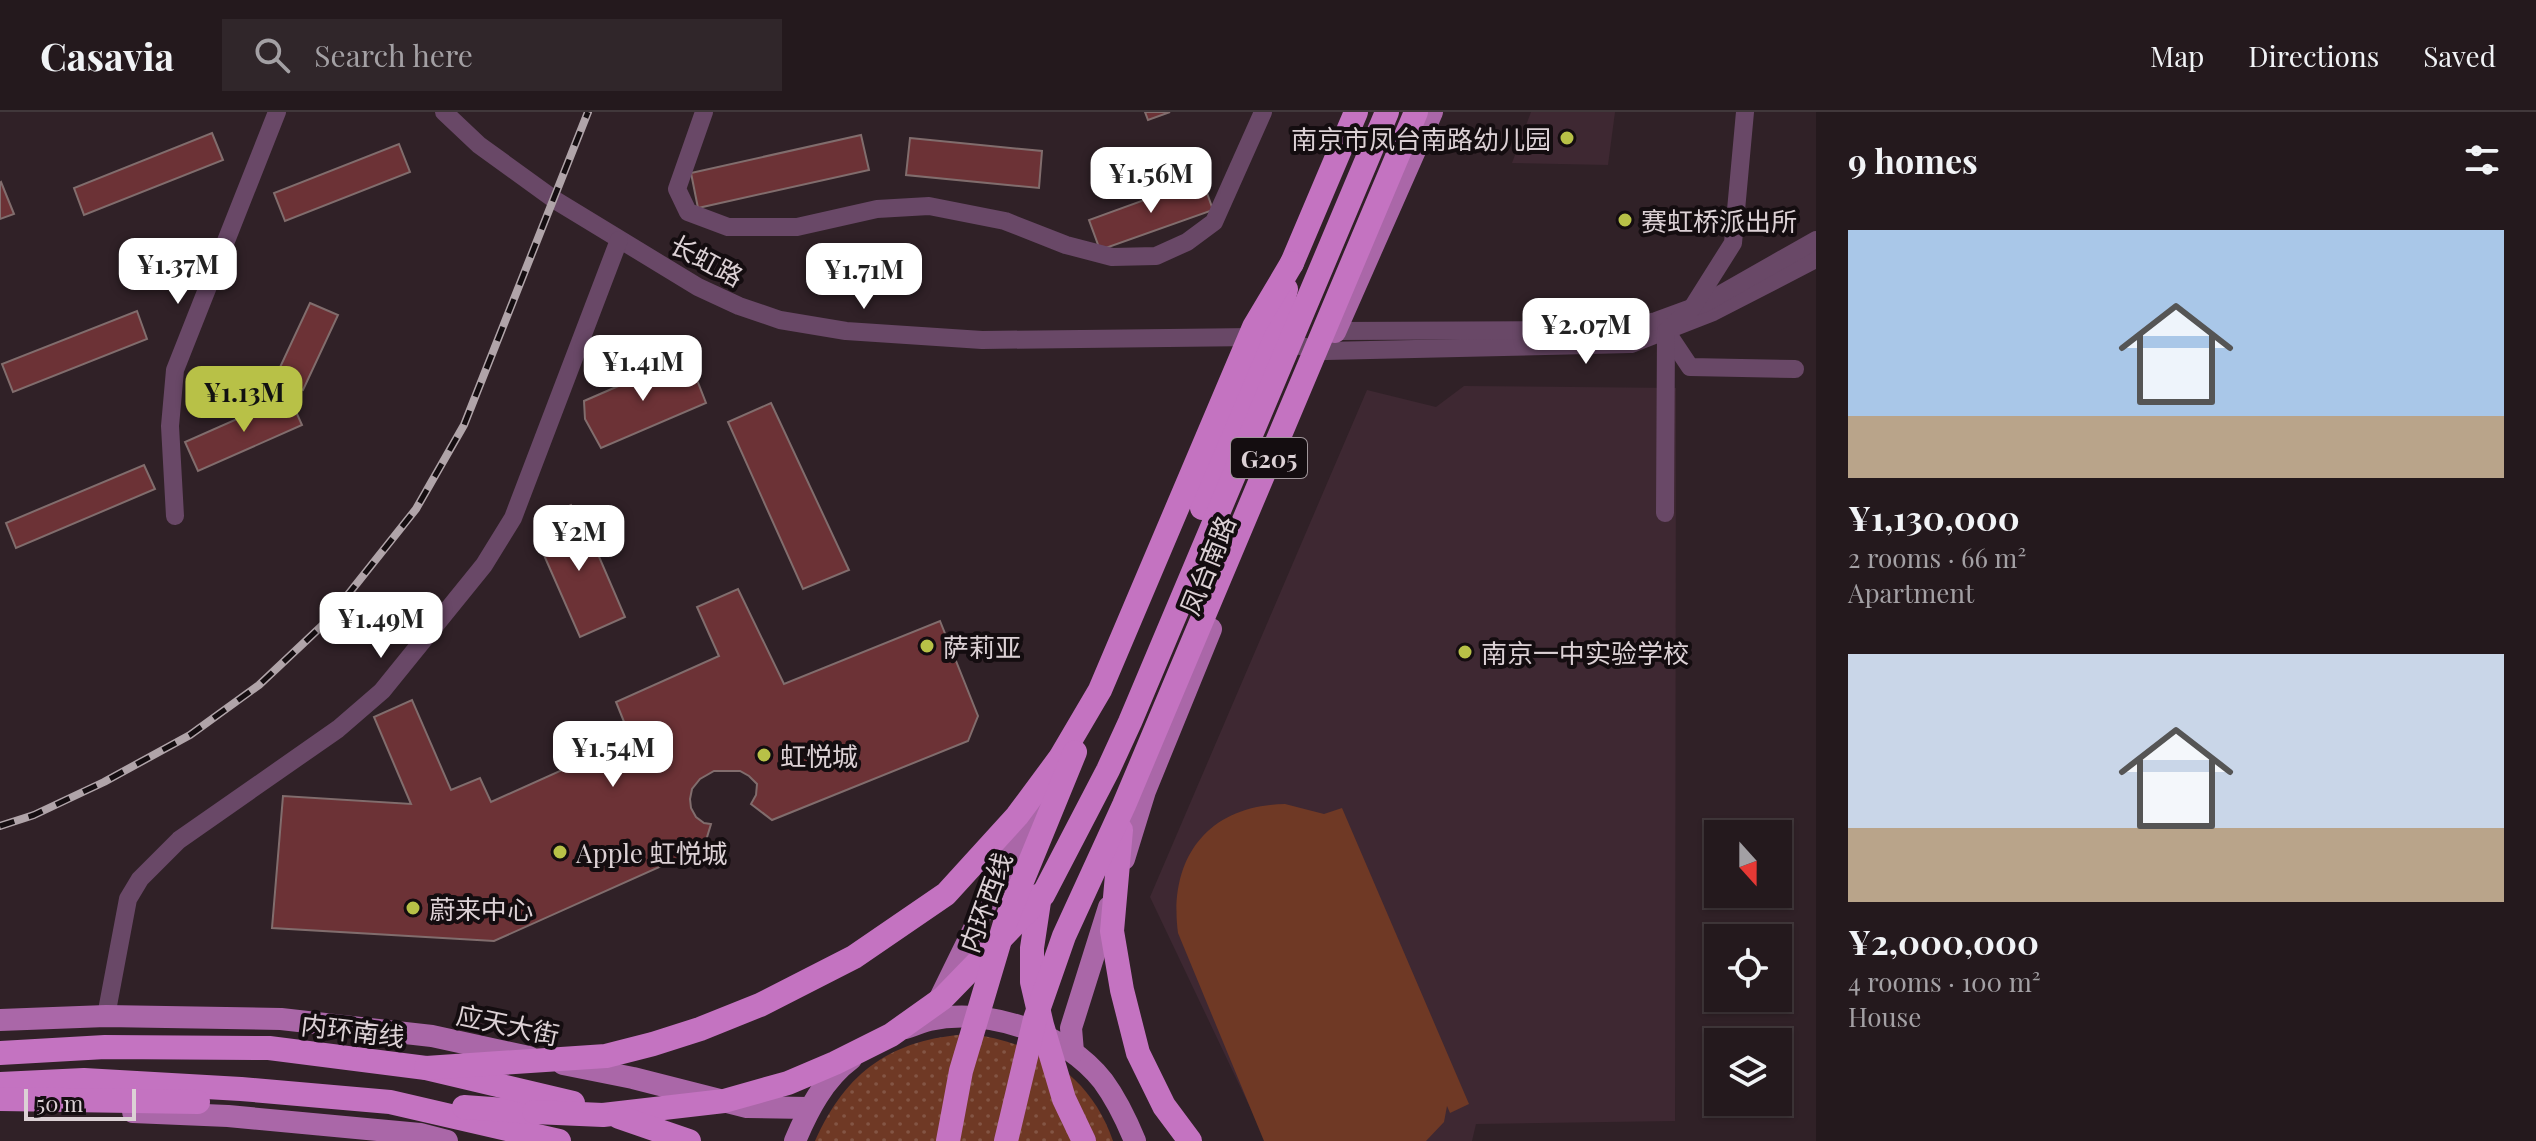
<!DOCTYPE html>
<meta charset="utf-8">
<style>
:root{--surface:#24191d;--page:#30262a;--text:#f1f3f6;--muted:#a3a0a4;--line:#41383b;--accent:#b8c147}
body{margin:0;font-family:"Playfair Display","Noto Sans SC",serif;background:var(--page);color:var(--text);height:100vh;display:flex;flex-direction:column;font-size:30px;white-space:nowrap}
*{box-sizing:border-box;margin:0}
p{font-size:26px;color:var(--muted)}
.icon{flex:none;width:44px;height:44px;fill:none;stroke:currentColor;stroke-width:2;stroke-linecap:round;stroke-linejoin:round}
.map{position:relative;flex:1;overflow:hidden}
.side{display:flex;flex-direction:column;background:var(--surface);width:720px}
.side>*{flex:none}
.needle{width:52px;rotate:159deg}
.fabs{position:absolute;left:1704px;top:708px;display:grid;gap:16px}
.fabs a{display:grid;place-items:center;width:88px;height:88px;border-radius:0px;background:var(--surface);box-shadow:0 2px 6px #0004,0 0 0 2px var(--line);font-size:40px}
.scale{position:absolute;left:24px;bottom:20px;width:112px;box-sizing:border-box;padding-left:8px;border:4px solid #dcd1d5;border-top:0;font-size:22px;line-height:28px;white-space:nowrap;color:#dcd1d5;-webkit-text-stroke:6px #140d10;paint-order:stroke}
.price{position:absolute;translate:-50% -68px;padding:0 18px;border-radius:16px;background:#fff;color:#222;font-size:26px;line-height:52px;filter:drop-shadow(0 2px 4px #0008)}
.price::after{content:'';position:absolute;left:50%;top:48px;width:24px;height:18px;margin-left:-12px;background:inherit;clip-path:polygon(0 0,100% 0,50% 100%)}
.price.on{background:var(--accent);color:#111}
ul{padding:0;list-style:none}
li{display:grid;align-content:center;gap:16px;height:424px;padding:0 32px}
li span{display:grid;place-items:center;height:248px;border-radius:0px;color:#555}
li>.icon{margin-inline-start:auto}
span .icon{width:144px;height:144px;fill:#fffc;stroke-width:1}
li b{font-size:34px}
h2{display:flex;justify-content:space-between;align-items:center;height:96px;padding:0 32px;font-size:34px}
header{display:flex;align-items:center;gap:48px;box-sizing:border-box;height:112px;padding:0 40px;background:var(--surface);border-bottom:2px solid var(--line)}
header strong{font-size:38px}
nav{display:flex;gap:44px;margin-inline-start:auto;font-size:28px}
.search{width:560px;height:72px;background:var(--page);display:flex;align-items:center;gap:20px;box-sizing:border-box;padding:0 28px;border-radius:0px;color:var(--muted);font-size:30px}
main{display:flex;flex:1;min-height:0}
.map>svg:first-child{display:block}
</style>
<header>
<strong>Casavia</strong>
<div class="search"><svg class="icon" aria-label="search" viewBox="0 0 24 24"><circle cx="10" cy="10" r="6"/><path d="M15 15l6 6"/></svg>Search here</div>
<nav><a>Map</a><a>Directions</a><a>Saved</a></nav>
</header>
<main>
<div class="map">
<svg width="1816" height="1029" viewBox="0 0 1816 1029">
<defs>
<pattern id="grass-dots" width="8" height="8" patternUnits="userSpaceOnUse" patternTransform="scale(2)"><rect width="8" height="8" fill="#6f3925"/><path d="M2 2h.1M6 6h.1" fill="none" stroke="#835544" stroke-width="1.8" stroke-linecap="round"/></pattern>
</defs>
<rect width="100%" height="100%" fill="#302127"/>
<!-- built -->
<g fill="#3e2832">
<path d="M1531,0h84l-7,53 -96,-2z"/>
<path d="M1464,274l212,2 -1,733 -199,3 -4,17h-206l-116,-244 217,-507 69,17z"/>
</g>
<!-- grass -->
<path fill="url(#grass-dots)" d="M969,922c67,8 121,40 144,107h-298c31,-70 77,-102 154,-107z"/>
<!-- pitch -->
<path fill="#6f3925" d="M1285,692l39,10 18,-6 127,296 -19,9 -3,-7 -3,16 -18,19h-162l-86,-208c-10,-75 30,-128 107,-129z"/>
<!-- building -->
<g fill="#6c3236" stroke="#816d6d" stroke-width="2">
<path d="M1145,0h25l-22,8z"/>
<path d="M212,21l11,27 -139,55 -10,-27z"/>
<path d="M861,23l8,35 -171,38 -7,-35z"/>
<path d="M910,26l132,13 -3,37 -133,-13z"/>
<path d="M399,32l11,28 -125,49 -11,-28z"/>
<path d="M1202,67l11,31 -113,40 -11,-30z"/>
<path d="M1,70l13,32 -14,5v-36z"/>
<path d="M310,191l28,12 -35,75 -28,-12z"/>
<path d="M137,199l10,28 -134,53 -11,-28z"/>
<path d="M676,249l19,14 11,28 -105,45 -16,-29 -1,-18z"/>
<path d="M289,284l13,29 -104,46 -13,-29z"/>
<path d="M771,291l78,167 -46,19 -75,-167z"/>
<path d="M144,353l11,24 -139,59 -10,-25z"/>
<path d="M571,393l10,21 4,-2 40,93 -45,20 -44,-100 10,-4 -3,-5 8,-3 -2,-5 6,-2 -2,-5z"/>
<path d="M738,477l46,95 156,-63 38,95 -10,25 -196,79 -21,-16 5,-9 1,-11 -8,-8 -9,-5h-26l-14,8 -8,10 -2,10 1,9 5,9 8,6 7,1 -7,23 -210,94 -222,-13 11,-132 128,8 -37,-87 38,-17 39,90 29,-12 11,24 140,-63 -15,-37 103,-46 -22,-49z"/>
</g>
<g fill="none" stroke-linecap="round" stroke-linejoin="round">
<!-- minor -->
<g stroke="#694867" stroke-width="18">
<path d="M444,0l35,33 76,55 143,87 41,19 41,14 66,11 136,9 273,-3 71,14 305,-7 82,-32 103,-53"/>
<path d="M704,0l-27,77 11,23 40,15h69l80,-18 52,-3 76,15 61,24 46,12 44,-1 31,-14 27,-20 49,-110"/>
<path d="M1336,219l279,-1 41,-9 49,-18 111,-63"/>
<path d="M1666,219l24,36 105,2"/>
<path d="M1665,401l1,-182 26,-23 41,-65 12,-131"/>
<path d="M175,404l-5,-90 5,-56 102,-258"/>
<path d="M106,904l22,-117 12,-20 39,-39 159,-111 44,-38 102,-126 29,-47 106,-278"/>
</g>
<!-- major -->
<g stroke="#aa67a8" stroke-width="22">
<path d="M1335,220l97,-220"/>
<path d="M1124,747l21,-68 66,-162"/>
<path d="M940,886l96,-196"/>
<path d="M0,908l106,-4 175,3 151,17 97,21"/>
<path d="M905,916c8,-2 16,-6 24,-8 59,-13 136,13 174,61 14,19 23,38 32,60"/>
<path d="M1073,940l-2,-24 38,-121"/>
<path d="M563,952l70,14 114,29 61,1"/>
<path d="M133,1000l95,4 192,18 27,7"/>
<path d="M795,1029c13,-31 29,-62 56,-82"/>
</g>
<!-- highway -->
<g stroke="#c473c1" stroke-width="24">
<path d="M1292,151l64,-151"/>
<path d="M0,972l84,-4 157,9 149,13 169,39"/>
<path d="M0,987l198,3"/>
<path d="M464,995l70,5"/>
</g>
<!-- rail casing -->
<g stroke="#b0a4a9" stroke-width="8">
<path id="rail" d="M0,714l34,-11 70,-33 86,-47 69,-50 68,-64 89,-112 48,-84 124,-313"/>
</g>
<!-- rail -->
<use href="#rail" stroke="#140d10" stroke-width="5" stroke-dasharray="15" stroke-linecap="butt"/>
<!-- highway-bridge -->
<g stroke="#c473c1" stroke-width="24">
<path d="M1202,396l74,-180 10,-39"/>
<path d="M1121,718l-9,101 10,59 16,63 26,53 26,35"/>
<path d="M1040,783l-8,53v34l10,43 22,74 20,42"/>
<path d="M0,941l105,-6 164,1 157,20 147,35"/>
<path d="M426,956l180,-12 47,-12 47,-15 60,-24 94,-48 92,-63 71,-78 43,-58 40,-68 154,-363 38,-64"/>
<path d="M534,1000l69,3 121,-14 64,-18 47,-20 56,-28 52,-37 100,-103 65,-125 22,-48 257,-610"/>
<path d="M619,1005l70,24"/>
<path d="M948,1029l13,-70 44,-148 70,-171"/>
<path d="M1006,1029l29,-122 29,-83 60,-131 292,-693"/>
</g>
</g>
<!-- markers -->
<g fill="#b8c147" stroke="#140d10" stroke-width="3">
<circle cx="1567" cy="26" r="8"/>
<circle cx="1625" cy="108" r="8"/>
<circle cx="927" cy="534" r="8"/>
<circle cx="1465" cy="540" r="8"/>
<circle cx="764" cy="643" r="8"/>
<circle cx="560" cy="740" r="8"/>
<circle cx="413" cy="796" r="8"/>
</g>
<g text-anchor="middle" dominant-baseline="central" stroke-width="8" stroke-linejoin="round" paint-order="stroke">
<!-- shield labels -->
<rect fill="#140d10" stroke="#a0969a" stroke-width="2" x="1231" y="326" width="76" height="40" rx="6"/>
<g font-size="24" font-weight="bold" fill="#dcd1d5">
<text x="1269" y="346">G205</text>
</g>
<!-- poi labels -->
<g font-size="26" fill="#dcd1d5" stroke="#140d10" text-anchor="start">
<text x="1551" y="26" text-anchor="end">南京市凤台南路幼儿园</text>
<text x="1641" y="108">赛虹桥派出所</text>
<text x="943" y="534">萨莉亚</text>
<text x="1481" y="540">南京一中实验学校</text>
<text x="780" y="643">虹悦城</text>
<text x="576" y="740">Apple 虹悦城</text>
<text x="429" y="796">蔚来中心</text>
</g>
<!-- street labels -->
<g font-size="26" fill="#dcd1d5" stroke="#140d10">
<text transform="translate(707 148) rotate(28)">长虹路</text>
<text transform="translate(1207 453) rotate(-68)">凤台南路</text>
<text transform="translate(985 790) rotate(-70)">内环西线</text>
<text transform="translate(508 912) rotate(12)">应天大街</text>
<text transform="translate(353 918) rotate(7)">内环南线</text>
</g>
</g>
</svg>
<div class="fabs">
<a><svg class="needle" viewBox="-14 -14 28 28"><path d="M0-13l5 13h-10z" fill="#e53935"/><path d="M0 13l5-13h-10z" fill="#a3a0a4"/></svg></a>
<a><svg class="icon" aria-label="locate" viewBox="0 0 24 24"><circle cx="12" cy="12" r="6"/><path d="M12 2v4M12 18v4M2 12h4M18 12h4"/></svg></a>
<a><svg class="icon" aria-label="layers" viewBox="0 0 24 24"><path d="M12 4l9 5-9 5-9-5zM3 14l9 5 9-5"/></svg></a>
</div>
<div class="scale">50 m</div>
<b class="price" style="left:1151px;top:103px">¥1.56M</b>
<b class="price" style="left:178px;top:194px">¥1.37M</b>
<b class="price" style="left:864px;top:199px">¥1.71M</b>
<b class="price" style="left:1586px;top:254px">¥2.07M</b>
<b class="price" style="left:643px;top:291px">¥1.41M</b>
<b class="price on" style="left:244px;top:322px">¥1.13M</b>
<b class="price" style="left:579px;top:461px">¥2M</b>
<b class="price" style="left:381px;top:548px">¥1.49M</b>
<b class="price" style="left:613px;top:677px">¥1.54M</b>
</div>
<section class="side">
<h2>9 homes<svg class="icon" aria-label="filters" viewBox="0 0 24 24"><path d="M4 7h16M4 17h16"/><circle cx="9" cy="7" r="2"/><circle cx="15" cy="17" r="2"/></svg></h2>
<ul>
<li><span style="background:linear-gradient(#a9c7e8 75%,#b9a48a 0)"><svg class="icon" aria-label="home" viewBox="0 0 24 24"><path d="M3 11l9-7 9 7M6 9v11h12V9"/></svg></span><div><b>¥1,130,000</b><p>2 rooms · 66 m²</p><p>Apartment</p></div></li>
<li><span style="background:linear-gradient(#c9d6e8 70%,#b9a48a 0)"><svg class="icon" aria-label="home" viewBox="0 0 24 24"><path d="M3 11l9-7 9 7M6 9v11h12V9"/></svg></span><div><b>¥2,000,000</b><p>4 rooms · 100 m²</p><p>House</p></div></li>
</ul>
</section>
</main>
